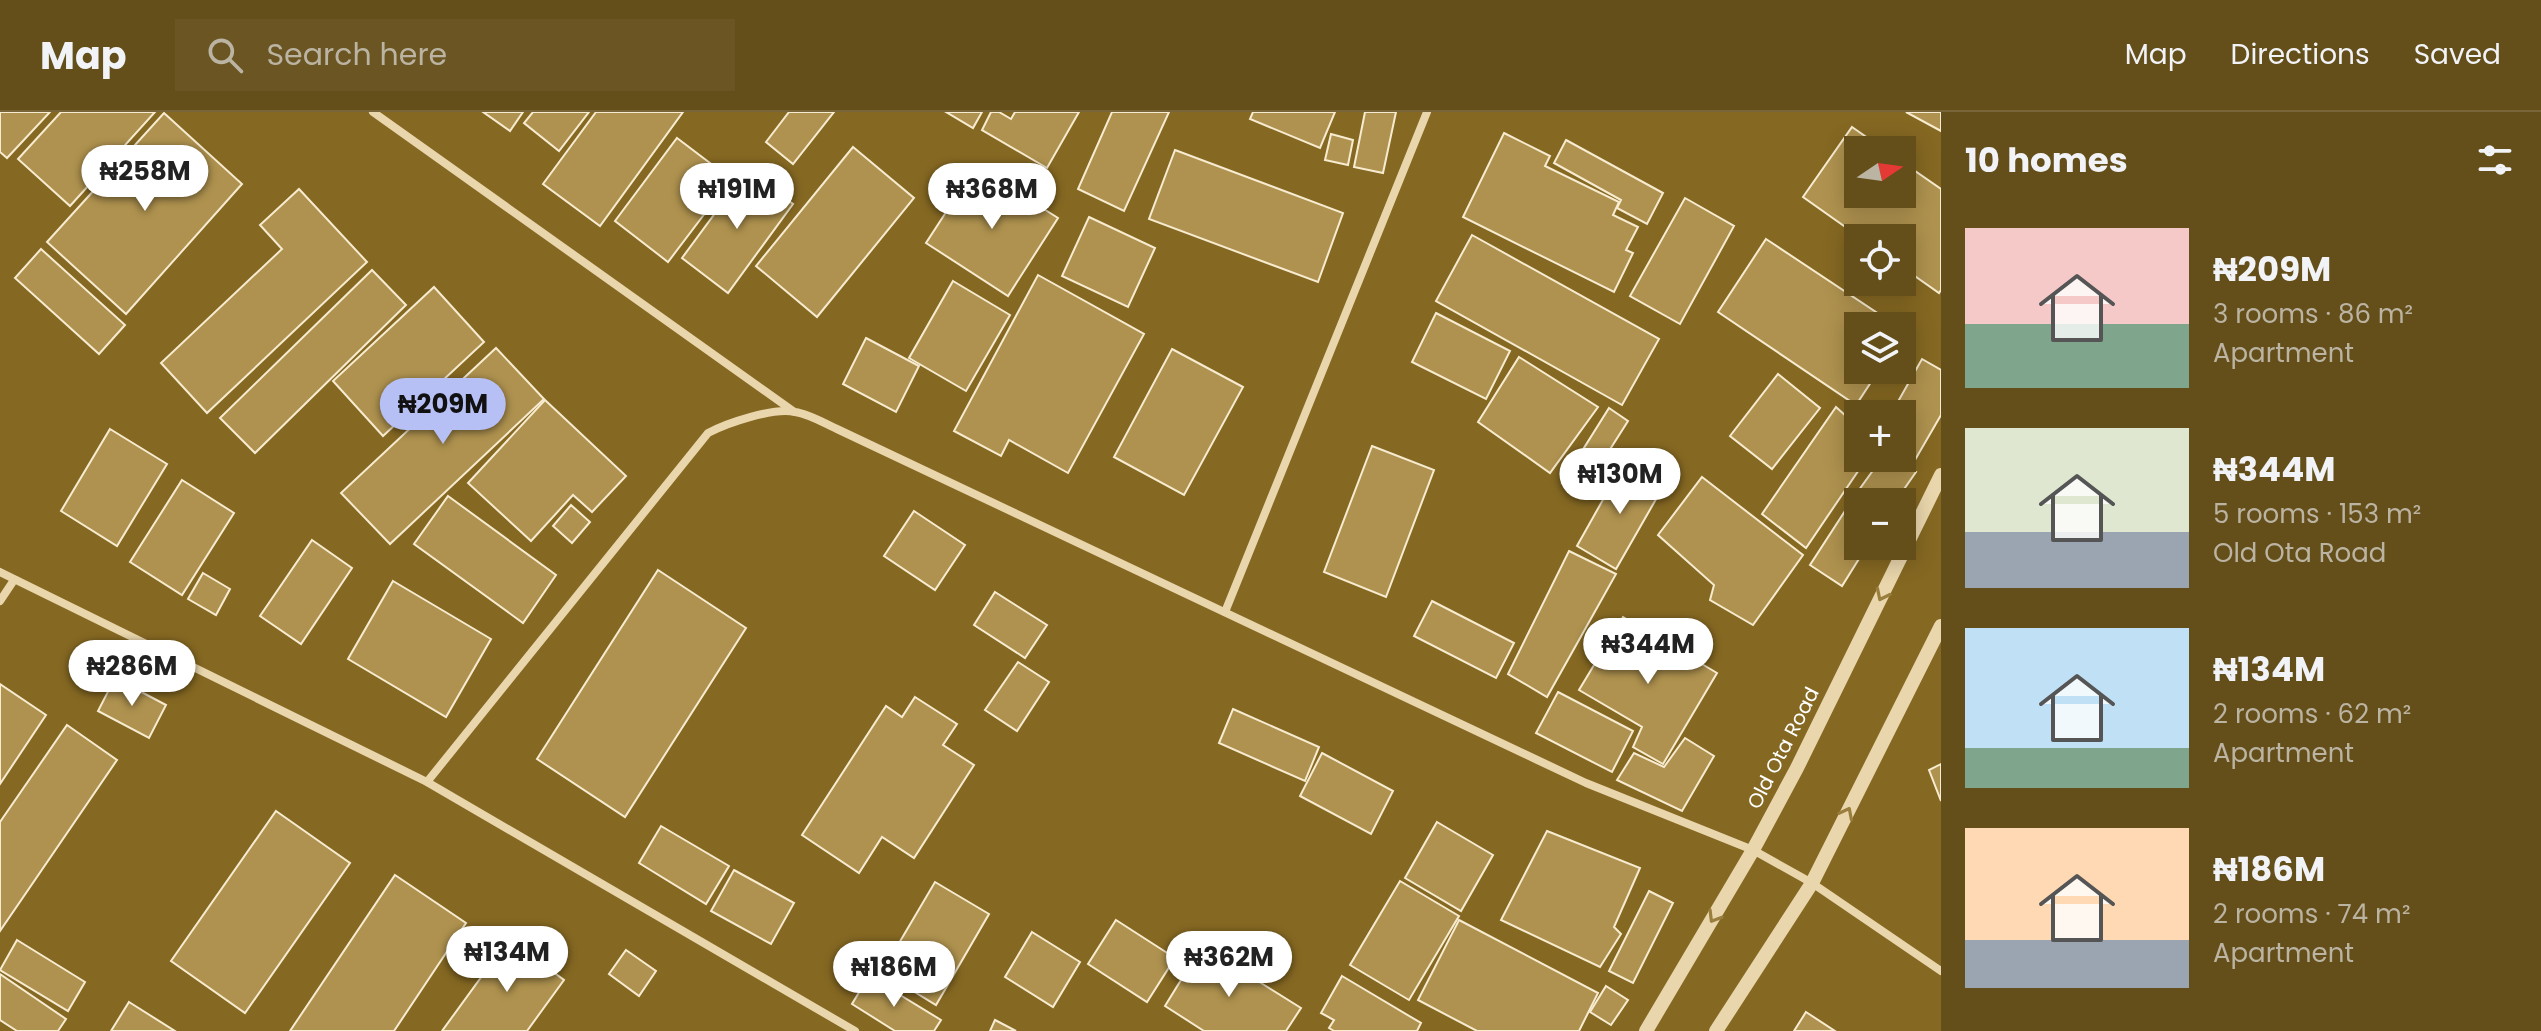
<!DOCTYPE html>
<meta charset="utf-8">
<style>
:root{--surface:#644e1a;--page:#6a5523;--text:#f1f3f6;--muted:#bbb4a2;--line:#786539;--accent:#b6c0f5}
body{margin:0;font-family:Poppins,sans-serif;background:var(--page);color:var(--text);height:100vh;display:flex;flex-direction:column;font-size:30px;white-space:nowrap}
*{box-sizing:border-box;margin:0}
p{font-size:26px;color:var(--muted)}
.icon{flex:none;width:44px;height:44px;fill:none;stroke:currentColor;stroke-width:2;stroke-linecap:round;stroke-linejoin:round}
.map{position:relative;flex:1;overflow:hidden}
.panel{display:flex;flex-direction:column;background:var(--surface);width:600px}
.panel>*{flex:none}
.needle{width:52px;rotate:77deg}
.fabs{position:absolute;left:1844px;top:24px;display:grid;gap:16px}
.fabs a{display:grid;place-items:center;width:72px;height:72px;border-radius:0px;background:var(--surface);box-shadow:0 4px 20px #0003;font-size:40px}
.price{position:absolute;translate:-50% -68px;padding:0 18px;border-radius:28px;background:#fff;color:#222;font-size:26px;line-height:52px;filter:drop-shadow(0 2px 4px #0008)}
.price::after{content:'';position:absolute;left:50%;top:48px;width:24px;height:18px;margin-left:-12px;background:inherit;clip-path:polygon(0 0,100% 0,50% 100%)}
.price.current{background:var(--accent);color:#111}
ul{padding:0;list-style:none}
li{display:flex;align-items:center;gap:24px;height:200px;padding:0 24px}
li span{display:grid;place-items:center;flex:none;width:224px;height:160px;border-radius:0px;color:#555}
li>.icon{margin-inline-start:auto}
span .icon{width:96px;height:96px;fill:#fffc;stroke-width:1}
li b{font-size:34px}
h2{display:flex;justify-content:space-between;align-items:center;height:96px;padding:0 24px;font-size:34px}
header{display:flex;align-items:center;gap:48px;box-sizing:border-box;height:112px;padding:0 40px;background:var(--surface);border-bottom:2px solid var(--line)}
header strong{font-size:38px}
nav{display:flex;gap:44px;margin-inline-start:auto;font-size:28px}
.search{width:560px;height:72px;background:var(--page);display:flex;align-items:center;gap:20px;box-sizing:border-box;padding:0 28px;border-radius:0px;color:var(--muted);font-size:30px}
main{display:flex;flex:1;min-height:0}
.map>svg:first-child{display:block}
</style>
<header>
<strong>Map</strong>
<div class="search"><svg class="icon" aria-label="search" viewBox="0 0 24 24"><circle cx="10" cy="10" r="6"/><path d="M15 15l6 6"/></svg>Search here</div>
<nav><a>Map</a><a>Directions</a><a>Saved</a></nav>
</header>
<main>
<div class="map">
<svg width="1941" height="919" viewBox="0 0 1941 919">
<rect width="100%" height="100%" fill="#856822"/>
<!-- building -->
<g fill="#af924f" stroke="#f7ebd0" stroke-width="2">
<path d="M0,0h50l-43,46 -7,-6z"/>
<path d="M61,0h94l-85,94 -52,-47z"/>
<path d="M483,0h40l-13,19z"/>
<path d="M533,0h56l-30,39 -35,-28z"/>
<path d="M596,0h87l-83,114 -57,-42z"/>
<path d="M789,0h45l-41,52 -27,-22z"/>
<path d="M946,0h36l-9,16z"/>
<path d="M991,0h8l12,7 4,-7h64l-32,56 -65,-38z"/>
<path d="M1112,0h57l-45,99 -46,-22z"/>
<path d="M1253,0h82l-15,36 -70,-29z"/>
<path d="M1365,0h31l-13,61 -29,-6z"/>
<path d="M1906,0h35v19z"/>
<path d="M164,1l78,71 -116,130 -79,-72z"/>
<path d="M1852,15l33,23h-27v44h44v-32l39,27v101l-2,3 -37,-26v-29h-41l-58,-41z"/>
<path d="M1504,21l46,23 -5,10 74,36 -6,13 25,12 -12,23 7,3 -19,39 -151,-75z"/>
<path d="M1331,22l22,6 -5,25 -23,-5z"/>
<path d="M677,26l54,41 -63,83 -53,-41z"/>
<path d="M1566,28l97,53 -16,31 -30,-16 4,-8 -67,-37z"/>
<path d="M853,35l61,51 -97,119 -61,-51z"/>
<path d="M1175,38l168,63 -25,69 -169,-63z"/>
<path d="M976,54l82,52 -50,78 -82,-53z"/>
<path d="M747,58l46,34 -65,89 -46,-35z"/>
<path d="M299,77l68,73 -160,151 -46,-50 121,-114 -22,-24z"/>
<path d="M1685,86l49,28 -54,98 -50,-28z"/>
<path d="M1089,105l66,31 -27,59 -66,-31z"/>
<path d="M1472,123l187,104 -37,66 -186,-104z"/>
<path d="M1766,127l131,87h-39v44h21l-23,35 -138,-93z"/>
<path d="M41,137l84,76 -26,29 -84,-76z"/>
<path d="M372,158l34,35 -151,148 -35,-35z"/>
<path d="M1038,163l106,59 -76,139 -59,-33 -8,16 -47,-25z"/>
<path d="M953,169l57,34 -44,76 -57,-33z"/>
<path d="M434,175l50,55 -101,94 -50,-55z"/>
<path d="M1436,201l74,38 -24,48 -74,-37z"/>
<path d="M866,226l53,28 -23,46 -53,-28z"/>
<path d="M496,236l48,51 -154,145 -49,-51z"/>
<path d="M1172,237l71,38 -59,108 -70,-38z"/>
<path d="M1519,245l79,50 -48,66 -72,-51z"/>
<path d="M1922,247l19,11v45l-26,45 -13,-7v-39h-11z"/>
<path d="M1778,262l42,34 -48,61 -42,-33z"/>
<path d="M545,288l81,76 -34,36 -19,-17 -42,46 -63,-58z"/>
<path d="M1836,295l22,20v31h9l-61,90 -44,-34z"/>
<path d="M1609,296l19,13 -47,74 -19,-12z"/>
<path d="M110,317l57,35 -50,82 -56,-35z"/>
<path d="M1372,334l62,24 -48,127 -62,-25z"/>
<path d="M1882,346h15l19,14 -21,30h-28l-11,-8z"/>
<path d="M1623,352l40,23 -47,82 -39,-23z"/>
<path d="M1702,365l101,78 -50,70 -43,-25 4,-15 -56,-50z"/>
<path d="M182,368l52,33 -52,82 -52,-33z"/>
<path d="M448,384l108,79 -33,48 -109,-79z"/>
<path d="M571,393l19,17 -18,21 -19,-17z"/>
<path d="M914,399l51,34 -30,45 -51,-34z"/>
<path d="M1845,399l13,9v26h9l-25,40 -32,-21z"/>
<path d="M312,428l40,28 -51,76 -41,-28z"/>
<path d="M1569,439l47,23 -69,123 -39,-23z"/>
<path d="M658,458l88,58 -121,189 -88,-58z"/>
<path d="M203,461l27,16 -14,26 -28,-16z"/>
<path d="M393,469l98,58 -45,78 -98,-58z"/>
<path d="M995,480l52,33 -22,33 -51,-33z"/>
<path d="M1432,489l82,42 -18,35 -82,-42z"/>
<path d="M1623,505l94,56 -54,91 -30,-17 9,-20 -63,-37z"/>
<path d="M1018,550l31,20 -32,49 -32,-21z"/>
<path d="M115,566l51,27 -17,33 -51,-27z"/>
<path d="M0,572l46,31 -46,69z"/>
<path d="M1558,580l75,39 -21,41 -76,-39z"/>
<path d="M915,585l42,27 -14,21 31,20 -60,93 -32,-21 -23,36 -57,-38 84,-129 16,11z"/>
<path d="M1233,597l86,38 -14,34 -86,-38z"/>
<path d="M67,613l50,35 -117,171v-109z"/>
<path d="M1685,626l29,18 -32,55 -65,-31 17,-27 30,14z"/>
<path d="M1322,641l71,38 -22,43 -71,-38z"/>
<path d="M1941,652v37l-12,-31z"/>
<path d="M276,699l74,52 -105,150 -74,-52z"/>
<path d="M1437,710l56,33 -32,56 -56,-33z"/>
<path d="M661,714l68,40 -23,38 -67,-41z"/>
<path d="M1547,719l93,37 -26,59 7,7 -21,33 -99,-47z"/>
<path d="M734,758l60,33 -23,41 -60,-33z"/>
<path d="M395,763l71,48 -72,108h-104z"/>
<path d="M1400,769l59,35 -50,84 -59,-35z"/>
<path d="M935,770l54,32 -53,91 -54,-33z"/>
<path d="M1649,779l24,12 -40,80 -24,-12z"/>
<path d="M1116,808l59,38 -28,44 -59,-38z"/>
<path d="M1459,808l139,73 -19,38h-102l-59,-31z"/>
<path d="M1032,820l48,30 -27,45 -48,-30z"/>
<path d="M509,827l55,41 -37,51h-85z"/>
<path d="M17,828l68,42 -17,29 -68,-41z"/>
<path d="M1202,834l99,62 -15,23h-82l-39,-25z"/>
<path d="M626,838l30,21 -17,25 -30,-22z"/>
<path d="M0,862l66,45 -8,12h-41l-17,-11z"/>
<path d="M869,864l72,44 -7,11h-39l-43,-27z"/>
<path d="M1342,864l79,47 -4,8h-83l-5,-3 5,-8 -13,-7z"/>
<path d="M1606,874l22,14 -17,25 -21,-13z"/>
<path d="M129,890l46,29h-64z"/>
<path d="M1806,900l29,19h-41z"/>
<path d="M995,908l21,11h-26z"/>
</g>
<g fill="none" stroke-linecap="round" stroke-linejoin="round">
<!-- minor -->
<g stroke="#e9d6ac" stroke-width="8">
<path d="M373,0l420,299"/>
<path d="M0,460l427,210 428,249"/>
<path d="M0,489l14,-21"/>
<path d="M1225,500l202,-500"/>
<path d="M427,670l281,-349c19,-10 66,-26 87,-21 14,2 29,11 42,17l749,354 167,67 59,33 129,88"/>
</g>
<!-- tertiary -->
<g stroke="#e9d6ac" stroke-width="14">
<path d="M1646,919l107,-181 44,-82 144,-293"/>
<path d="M1716,919l96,-148 129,-257"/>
</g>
</g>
<!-- one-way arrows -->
<defs><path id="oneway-chevron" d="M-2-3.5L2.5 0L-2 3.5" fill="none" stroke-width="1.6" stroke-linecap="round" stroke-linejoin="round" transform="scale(2)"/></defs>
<g stroke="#997e3e">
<use href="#oneway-chevron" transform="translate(1882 483) rotate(116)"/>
<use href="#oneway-chevron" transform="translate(1847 701) rotate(-63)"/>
<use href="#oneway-chevron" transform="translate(1714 805) rotate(121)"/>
</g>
<g text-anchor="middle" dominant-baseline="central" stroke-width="8" stroke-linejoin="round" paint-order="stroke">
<!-- street labels -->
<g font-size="20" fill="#fff" stroke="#856822">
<text transform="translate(1783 636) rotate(-63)">Old Ota Road</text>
</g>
</g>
</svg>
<div class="fabs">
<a><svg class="needle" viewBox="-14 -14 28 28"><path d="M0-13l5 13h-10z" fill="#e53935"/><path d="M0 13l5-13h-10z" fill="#bbb4a2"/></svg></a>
<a><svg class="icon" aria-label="locate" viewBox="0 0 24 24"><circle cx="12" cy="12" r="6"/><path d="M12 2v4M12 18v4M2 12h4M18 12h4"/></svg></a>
<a><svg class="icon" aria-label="layers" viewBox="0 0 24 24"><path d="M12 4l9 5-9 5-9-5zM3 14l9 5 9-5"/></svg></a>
<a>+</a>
<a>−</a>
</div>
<b class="price" style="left:145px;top:101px">₦258M</b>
<b class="price" style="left:737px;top:119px">₦191M</b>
<b class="price" style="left:992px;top:119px">₦368M</b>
<b class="price current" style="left:443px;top:334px">₦209M</b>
<b class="price" style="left:1620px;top:404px">₦130M</b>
<b class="price" style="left:1648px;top:574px">₦344M</b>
<b class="price" style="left:132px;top:596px">₦286M</b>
<b class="price" style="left:507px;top:882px">₦134M</b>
<b class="price" style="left:1229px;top:887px">₦362M</b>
<b class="price" style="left:894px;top:897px">₦186M</b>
</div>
<section class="panel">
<h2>10 homes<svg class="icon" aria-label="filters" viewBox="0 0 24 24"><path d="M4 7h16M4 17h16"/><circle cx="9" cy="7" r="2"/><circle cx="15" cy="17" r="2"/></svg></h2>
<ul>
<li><span style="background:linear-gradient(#f6c9c9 60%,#7fa58c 0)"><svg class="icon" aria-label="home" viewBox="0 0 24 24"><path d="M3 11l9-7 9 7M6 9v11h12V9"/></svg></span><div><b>₦209M</b><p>3 rooms · 86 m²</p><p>Apartment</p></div></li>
<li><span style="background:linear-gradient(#dfe7d0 65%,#9aa5b1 0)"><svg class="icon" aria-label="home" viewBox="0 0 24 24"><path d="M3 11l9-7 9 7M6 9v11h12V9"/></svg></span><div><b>₦344M</b><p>5 rooms · 153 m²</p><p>Old Ota Road</p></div></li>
<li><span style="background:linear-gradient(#bfe0f5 75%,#7fa58c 0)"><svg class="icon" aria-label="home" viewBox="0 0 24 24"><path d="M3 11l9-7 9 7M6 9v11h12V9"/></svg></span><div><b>₦134M</b><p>2 rooms · 62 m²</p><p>Apartment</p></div></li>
<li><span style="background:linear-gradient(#ffd9b3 70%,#9aa5b1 0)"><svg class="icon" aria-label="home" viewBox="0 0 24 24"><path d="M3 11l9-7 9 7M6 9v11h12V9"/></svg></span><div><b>₦186M</b><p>2 rooms · 74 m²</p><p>Apartment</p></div></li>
</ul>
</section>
</main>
